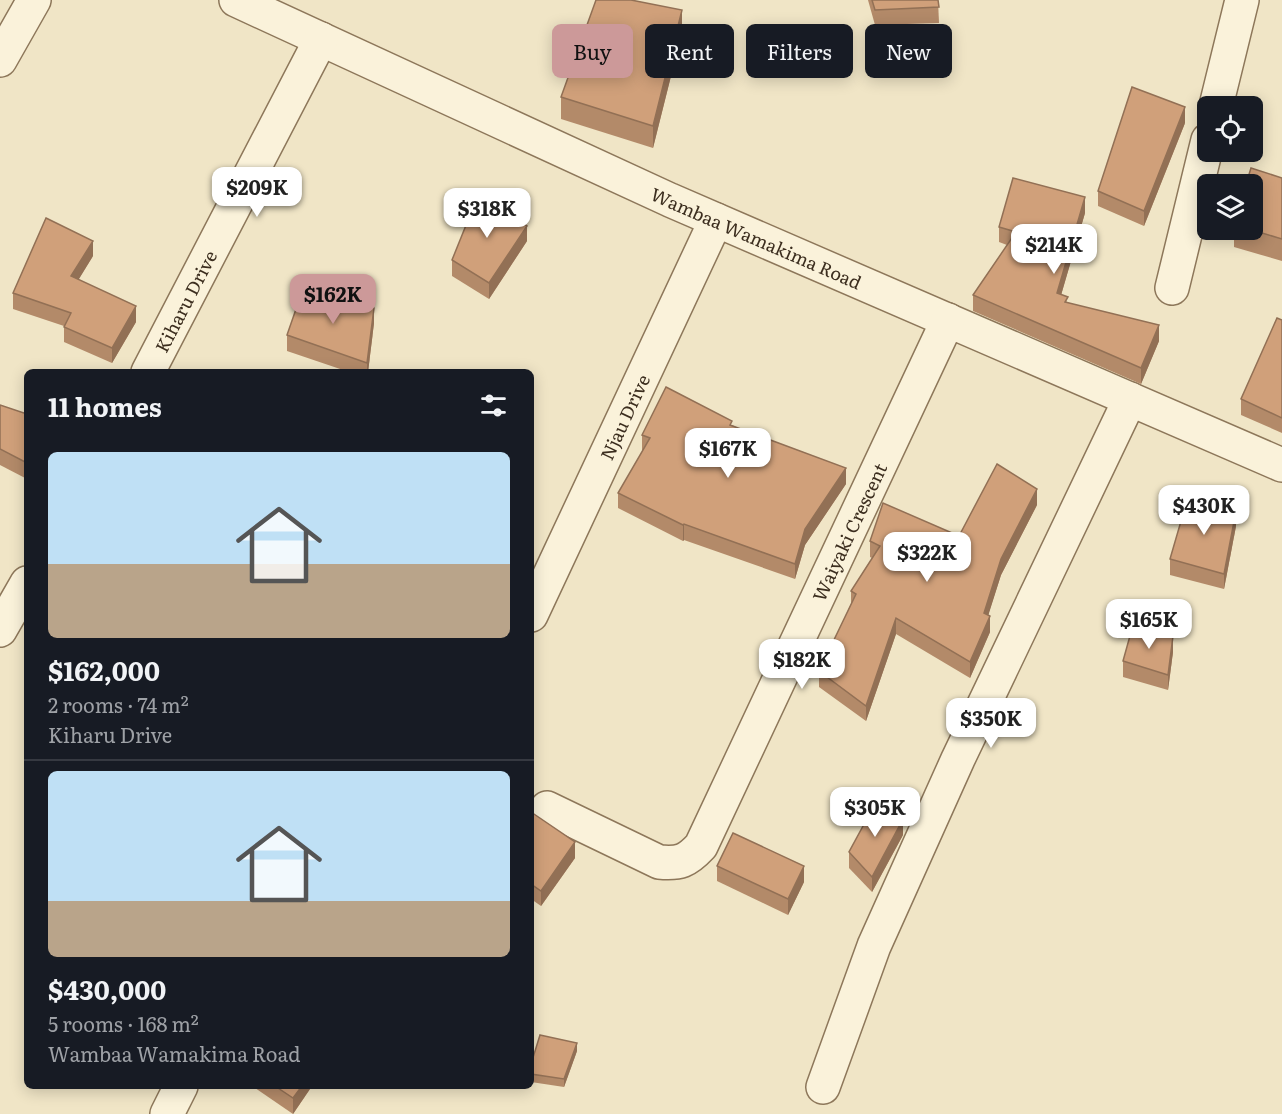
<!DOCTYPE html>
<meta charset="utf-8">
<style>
:root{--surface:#171b24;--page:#20242c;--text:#f1f3f6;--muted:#9ea1a6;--line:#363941;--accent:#c99}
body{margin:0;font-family:Literata,serif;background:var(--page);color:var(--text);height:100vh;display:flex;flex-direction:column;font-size:22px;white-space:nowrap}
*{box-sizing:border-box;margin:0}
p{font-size:20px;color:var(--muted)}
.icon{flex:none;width:33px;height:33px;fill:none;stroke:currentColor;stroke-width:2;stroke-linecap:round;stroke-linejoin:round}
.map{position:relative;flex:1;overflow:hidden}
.side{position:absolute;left:24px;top:369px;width:510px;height:720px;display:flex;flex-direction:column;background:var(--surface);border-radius:9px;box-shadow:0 3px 15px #0003}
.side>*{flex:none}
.hud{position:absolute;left:552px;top:24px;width:570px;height:54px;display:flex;gap:12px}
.buttons{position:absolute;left:1197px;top:96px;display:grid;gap:12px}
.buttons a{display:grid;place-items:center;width:66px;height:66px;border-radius:9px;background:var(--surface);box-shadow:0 3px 15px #0003;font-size:30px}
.price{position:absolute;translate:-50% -51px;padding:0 14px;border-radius:12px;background:#fff;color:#222;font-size:20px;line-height:39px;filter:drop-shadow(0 2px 3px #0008)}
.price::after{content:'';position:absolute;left:50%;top:36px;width:18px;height:14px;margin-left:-9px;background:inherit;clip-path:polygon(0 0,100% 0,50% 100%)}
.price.active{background:var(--accent);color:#111}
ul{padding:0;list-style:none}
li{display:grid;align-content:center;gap:12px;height:318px;padding:0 24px}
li+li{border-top:2px solid var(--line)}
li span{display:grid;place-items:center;height:186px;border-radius:9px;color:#555}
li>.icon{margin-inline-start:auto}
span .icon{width:108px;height:108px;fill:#fffc;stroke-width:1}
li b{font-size:26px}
h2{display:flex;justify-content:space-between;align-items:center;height:72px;padding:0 24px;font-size:26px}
.chip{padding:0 21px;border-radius:9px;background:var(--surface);box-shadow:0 3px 15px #0003;font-size:21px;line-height:54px}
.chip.active{background:var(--accent);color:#111}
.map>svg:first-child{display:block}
</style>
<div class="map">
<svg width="1282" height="1114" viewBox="0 0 1282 1114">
<rect width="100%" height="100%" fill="#f0e5c6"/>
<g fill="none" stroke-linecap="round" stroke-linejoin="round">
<!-- street casing -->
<g stroke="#8d775a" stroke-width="36">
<g id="street">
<path id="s1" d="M236,0l434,200 612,265"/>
<path d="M0,60l34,-60"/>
<path d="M1216,106l26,-106"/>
<path d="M1172,288l36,-148"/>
<path id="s2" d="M148,372l173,-333"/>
<path id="s3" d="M531,615l185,-395"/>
<path d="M0,630l27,-47"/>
<path id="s4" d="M547,808l112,54c21,2 28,-1 42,-16l247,-526"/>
<path d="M823,1087l51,-141 84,-187 172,-360"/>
<path d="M167,1114l14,-28"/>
</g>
</g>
<!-- street -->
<use href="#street" stroke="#faf2da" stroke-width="33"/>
</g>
<!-- wall -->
<g fill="#b38a69">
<path d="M868,0h70l1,23 -64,2z"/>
<path d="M682,32l-29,116 -92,-29v-22z"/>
<path d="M1185,123l-41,103 -46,-20v-15z"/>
<path d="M1282,178v83l-48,-14v-17h18z"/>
<path d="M1085,213l-24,82 7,8 91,38 -18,43 -168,-73v-16l34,-50 -8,-3v-15z"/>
<path d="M527,241l-38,58 -37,-23v-16z"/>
<path d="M93,256l-15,24 58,42 -24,41 -48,-21v-16l-51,-17v-16z"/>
<path d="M1282,320v113l-41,-18v-16z"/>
<path d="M374,323l-6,49h-19l-62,-21v-16z"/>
<path d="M0,405l27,9v65l-27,-14z"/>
<path d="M732,425l114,59 -41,61 -10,34 -111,-39 -1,1 -65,-33v-15l25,-42 -1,-1v-15z"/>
<path d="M1037,505l-36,70 -13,40 2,17 -20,46 -74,-44 -30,87 -47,-34v-16l32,-67v-13l21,-33 -2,-1v-16l89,-5z"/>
<path d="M1236,526l-12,63 -54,-14v-16z"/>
<path d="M1173,652l-5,38 -45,-13v-16z"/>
<path d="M531,812l44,46 -34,48 -10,-7z"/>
<path d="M903,835l-31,57 -23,-24v-16z"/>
<path d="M717,866l87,16 -16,33 -71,-34z"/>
<path d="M577,1051l-13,36 -33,-5v-18z"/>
<path d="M252,1086h60l-19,28z"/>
</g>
<!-- shaded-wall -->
<g fill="#927055">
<path d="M682,10v22l-29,116v-22z"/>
<path d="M1185,107v16l-41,103v-15z"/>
<path d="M1085,197v16l-28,96v-16z"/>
<path d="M527,226v15l-38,58v-16z"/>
<path d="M93,241v15l-22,36v-16z"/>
<path d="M136,306v16l-24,41v-15z"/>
<path d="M374,308v15l-6,49h-1v-9z"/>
<path d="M1159,325v16l-18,43v-16z"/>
<path d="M846,468v16l-41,61 -10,34v-15l10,-35z"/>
<path d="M1037,489v16l-36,70 -17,54v-16l17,-54z"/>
<path d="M1236,511v15l-12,63v-15z"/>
<path d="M684,524v16l-1,1v-16z"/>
<path d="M990,616v16l-20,46v-16z"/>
<path d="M896,618v16l-30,87v-15z"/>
<path d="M1173,636v16l-5,38v-15z"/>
<path d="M903,819v16l-31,57v-15z"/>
<path d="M575,842v16l-34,48v-15z"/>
<path d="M804,866v16l-16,33v-16z"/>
<path d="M577,1043v8l-13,36v-8z"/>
<path d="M302,1086h10l-19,28v-16z"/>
</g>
<!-- building -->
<g fill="#d0a07a" stroke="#927055" stroke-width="1.5">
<path d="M596,0h35l51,10 -29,116 -92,-29z"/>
<path d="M872,0h66l1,7 -64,3z"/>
<path d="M1132,87l53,20 -41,104 -46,-20z"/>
<path d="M1251,168l31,10v61l-30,-9v-46h-6z"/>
<path d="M1013,178l72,19 -28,96 11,4 -3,5 94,23 -18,43 -168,-73 43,-63 -17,-5z"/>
<path d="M479,193l48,33 -38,57 -37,-23z"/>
<path d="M46,218l47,23 -22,35 65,30 -24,42 -48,-21 7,-14 -58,-20z"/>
<path d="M303,289l71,19 -7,55 -80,-28z"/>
<path d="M1277,318l5,2v98l-41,-19z"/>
<path d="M666,387l66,34 -2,4 116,43 -41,61 -10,35 -111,-40 -1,1 -65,-32 32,-55 -8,-3z"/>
<path d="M0,405l27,9v49l-27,-14z"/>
<path d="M997,464l40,25 -36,70 -17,54 6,3 -20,46 -74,-44 -30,88 -47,-35 37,-77 -5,-3 29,-45 -10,-5 13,-38 76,33z"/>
<path d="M1188,497l48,14 -12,63 -54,-15z"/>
<path d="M1133,625l40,11 -5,39 -45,-14z"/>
<path d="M875,804l28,15 -31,58 -23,-25z"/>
<path d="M531,812l44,30 -34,49 -10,-7z"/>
<path d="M733,833l71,33 -16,33 -71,-33z"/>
<path d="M540,1035l37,8 -13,36 -33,-5v-10z"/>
<path d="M275,1086h27l-9,12z"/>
</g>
<g text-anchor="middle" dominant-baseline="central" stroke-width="6" stroke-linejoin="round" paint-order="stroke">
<!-- street labels -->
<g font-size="18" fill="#3c2e1f" stroke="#f7efd6">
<text stroke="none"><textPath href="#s1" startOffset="572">Wambaa Wamakima Road</textPath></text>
<text stroke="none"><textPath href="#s2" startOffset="80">Kiharu Drive</textPath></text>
<text stroke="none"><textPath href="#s3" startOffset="219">Njau Drive</textPath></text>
<text stroke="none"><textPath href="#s4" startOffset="519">Waiyaki Crescent</textPath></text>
</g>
</g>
</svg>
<div class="buttons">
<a><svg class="icon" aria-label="locate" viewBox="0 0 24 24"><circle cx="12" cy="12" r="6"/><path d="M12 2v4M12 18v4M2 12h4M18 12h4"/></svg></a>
<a><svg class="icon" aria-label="layers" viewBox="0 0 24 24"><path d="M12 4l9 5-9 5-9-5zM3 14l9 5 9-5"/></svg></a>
</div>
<b class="price" style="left:257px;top:218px">$209K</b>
<b class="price" style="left:487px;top:239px">$318K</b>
<b class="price" style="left:1054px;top:275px">$214K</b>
<b class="price active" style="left:333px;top:325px">$162K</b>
<b class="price" style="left:728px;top:479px">$167K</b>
<b class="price" style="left:1204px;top:536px">$430K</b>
<b class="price" style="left:927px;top:583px">$322K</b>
<b class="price" style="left:1149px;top:650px">$165K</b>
<b class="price" style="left:802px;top:690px">$182K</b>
<b class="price" style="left:991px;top:749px">$350K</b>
<b class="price" style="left:875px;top:838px">$305K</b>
<div class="hud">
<a class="chip active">Buy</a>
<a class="chip">Rent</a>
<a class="chip">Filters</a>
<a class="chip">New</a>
</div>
<section class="side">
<h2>11 homes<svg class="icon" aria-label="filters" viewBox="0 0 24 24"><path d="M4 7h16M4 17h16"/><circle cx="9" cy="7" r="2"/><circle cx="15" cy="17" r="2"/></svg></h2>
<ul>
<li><span style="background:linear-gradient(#bfe0f5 60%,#b9a48a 0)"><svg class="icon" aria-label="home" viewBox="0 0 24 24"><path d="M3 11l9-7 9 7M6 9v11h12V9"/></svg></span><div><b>$162,000</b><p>2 rooms · 74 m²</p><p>Kiharu Drive</p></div></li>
<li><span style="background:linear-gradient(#bfe0f5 70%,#b9a48a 0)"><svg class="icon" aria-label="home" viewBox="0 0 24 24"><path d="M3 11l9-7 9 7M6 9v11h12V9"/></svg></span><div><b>$430,000</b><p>5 rooms · 168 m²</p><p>Wambaa Wamakima Road</p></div></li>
</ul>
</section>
</div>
